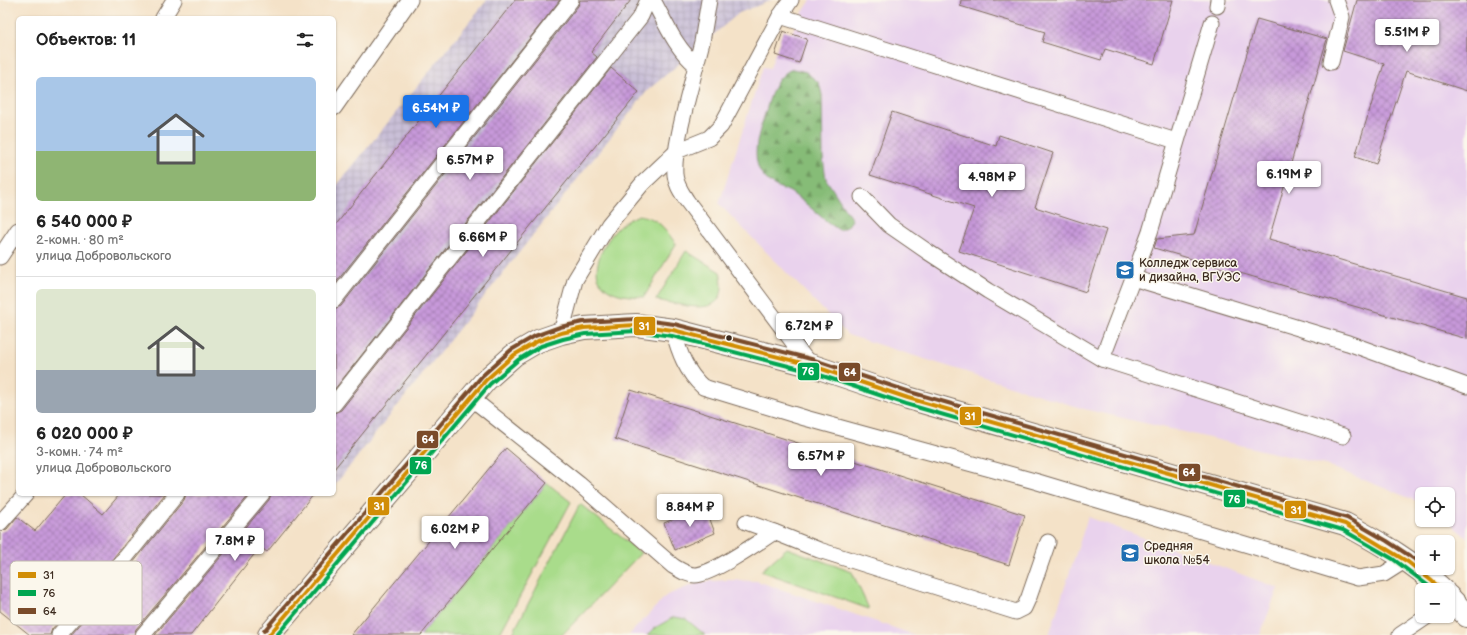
<!DOCTYPE html>
<html lang="ru">
<meta charset="utf-8">
<style>
:root{--surface:#fff;--page:#f2f2f2;--text:#222;--muted:#767676;--line:#e0e0e0;--accent:#1a73e8}
body{margin:0;font-family:"Balsamiq Sans",sans-serif;background:var(--page);color:var(--text);height:100vh;display:flex;flex-direction:column;font-size:15px;white-space:nowrap}
*{box-sizing:border-box;margin:0}
p{font-size:13px;color:var(--muted)}
.icon{flex:none;width:22px;height:22px;fill:none;stroke:currentColor;stroke-width:2;stroke-linecap:round;stroke-linejoin:round}
.map{position:relative;flex:1;overflow:hidden}
.details{position:absolute;left:16px;top:16px;width:320px;height:480px;display:flex;flex-direction:column;background:var(--surface);border-radius:6px;box-shadow:0 1px 3px #0004}
.details>*{flex:none}
.fabs{position:absolute;left:1415px;top:487px;display:grid;gap:8px}
.fabs a{display:grid;place-items:center;width:40px;height:40px;border-radius:6px;background:var(--surface);box-shadow:0 1px 3px #0004;font-size:20px}
.price{position:absolute;translate:-50% -34px;padding:0 9px;border-radius:4px;background:#fff;color:#222;font-size:13px;line-height:26px;filter:drop-shadow(0 1px 2px #0008)}
.price::after{content:'';position:absolute;left:50%;top:24px;width:12px;height:9px;margin-left:-6px;background:inherit;clip-path:polygon(0 0,100% 0,50% 100%)}
.price.selected{background:var(--accent);color:#fff}
ul{padding:0;list-style:none}
li{display:grid;align-content:center;gap:8px;height:212px;padding:0 20px}
li+li{border-top:1px solid var(--line)}
li span{display:grid;place-items:center;height:124px;border-radius:6px;color:#555}
li>.icon{margin-inline-start:auto}
span .icon{width:72px;height:72px;fill:#fffc;stroke-width:1}
li b{font-size:17px}
h2{display:flex;justify-content:space-between;align-items:center;height:48px;padding:0 20px;font-size:17px}
.map>svg:first-child{display:block}
</style>
<div class="map">
<svg width="1467" height="635" viewBox="0 0 1467 635">
<defs>
<pattern id="industrial-grid" width="8" height="8" patternUnits="userSpaceOnUse"><rect width="8" height="8" fill="#c9bfd7"/><path d="M0 4h8M4 0v8" fill="none" stroke="#aea4b8"/></pattern>
<pattern id="forest-firs" width="22" height="20" patternUnits="userSpaceOnUse"><rect width="22" height="20" fill="#86bc77"/><path d="M5 1l3.5 6h-7zM16 11l3.5 6h-7z" fill="#6f9961"/></pattern>
<pattern id="building-cross-hatch" width="8" height="8" patternUnits="userSpaceOnUse"><rect width="8" height="8" fill="#c799da"/><path d="M0 0l8 8M0 8l8-8" fill="none" stroke="#a37db0"/></pattern>
</defs>
<rect width="100%" height="100%" fill="#fbf7ec"/>
<filter id="ink" filterUnits="userSpaceOnUse"><feTurbulence type="fractalNoise" baseFrequency=".025" numOctaves="2"/><feDisplacementMap in="SourceGraphic" scale="8" xChannelSelector="R" yChannelSelector="G"/><feConvolveMatrix kernelMatrix="1 2 1 2 8 2 1 2 1" color-interpolation-filters="sRGB"/></filter>
<filter id="wash" filterUnits="userSpaceOnUse"><feTurbulence type="fractalNoise" baseFrequency=".012" numOctaves="4" result="noise"/><feDisplacementMap in="SourceGraphic" scale="16" xChannelSelector="R" yChannelSelector="G"/><feGaussianBlur stdDeviation="0.9" result="paint"/><feColorMatrix in="noise" values="0 0 0 0 0 0 0 0 0 0 0 0 0 0 0 0 0 1.4 0 .05"/><feComposite in="paint" operator="in"/></filter>
<g filter="url(#wash)">
<rect width="100%" height="100%" fill="#f4e2c8"/>
<!-- built -->
<g fill="#e9d2ed">
<path d="M811,0h656v538l-21,-18h2v-26h-26v9l-96,-38 -242,-56 -236,-74 -129,-131 44,-137 7,1 13,-38 9,3 5,-12z"/>
<path d="M1088,517l190,71 -18,47h-211z"/>
<path d="M727,580l30,1 158,54h-286l38,-40 33,-13z"/>
</g>
<!-- industrial -->
<path fill="url(#industrial-grid)" d="M487,0h285l-33,13 -91,77 -314,396v-297z"/>
<!-- green -->
<g fill="#a9dc8b" stroke="#728354">
<path d="M639,215c20,3 26,14 37,29l-32,53c-14,-1 -31,-1 -41,-12 -16,-14 4,-48 17,-59 5,-5 12,-8 19,-11z"/>
<path d="M686,251l34,21c12,50 -35,33 -64,28z"/>
<path d="M547,483l24,19 -72,133h-78z"/>
<path d="M580,504l61,49 -79,82h-50z"/>
<path d="M787,548l65,24 17,37 -108,-38z"/>
<path d="M674,617l12,2 19,16h-58l6,-6z"/>
</g>
<!-- forest -->
<path fill="url(#forest-firs)" stroke="#60734a" d="M793,69l13,3 13,11 3,12 1,63 3,21 26,41 -5,7 -8,3c-17,-10 -29,-25 -46,-36 -6,-5 -13,-5 -19,-9 -31,-18 -14,-54 -6,-81 4,-14 10,-30 25,-35z"/>
<g id="blocks">
<!-- building -->
<g fill="url(#building-cross-hatch)">
<path d="M515,0h45l-226,285v-58z"/>
<path d="M580,0h51l-40,52 6,5 -263,333v-81l7,-3 237,-300z"/>
<path d="M961,0h212l-19,64 -49,-15 -4,11 -59,-18 3,-10 -85,-26z"/>
<path d="M1357,0h110v91l-61,-20 -30,93 -21,-7 29,-93 -41,-13z"/>
<path d="M1257,19l70,20 -58,200 198,58v42l-313,-91 3,-9 37,-4z"/>
<path d="M783,31l24,8 -8,24 -24,-8z"/>
<path d="M611,68l28,24 -305,377v-56l7,-3z"/>
<path d="M892,112l104,34 3,-11 54,18 -18,54 71,23 -20,62 -127,-41 15,-43 -104,-33z"/>
<path d="M631,390l394,125 -16,50 -394,-126z"/>
<path d="M506,448l41,35 -126,152h-70z"/>
<path d="M66,494h14l23,20 17,-20h45l-55,68 -58,67 -2,6h-20l-30,-24v-79l7,-3 10,-12 18,14z"/>
<path d="M186,494h64l-114,135 -2,6h-63l53,-61 60,-74z"/>
<path d="M271,494h43l-47,58 -7,-5 -69,88h-36l114,-135z"/>
<path d="M705,506l10,27 -40,17 -11,-27z"/>
</g>
</g>
</g>
<g filter="url(#ink)">
<use href="#blocks" fill-opacity="0" stroke="#7c6a5a" stroke-width="1"/>
<g fill="none" stroke-linecap="round" stroke-linejoin="round">
<!-- service casing -->
<g stroke="#7c6a5a" stroke-width="17">
<g id="service">
<path d="M653,0c12,22 23,49 43,65 -7,31 -23,81 -21,110 1,10 7,18 12,26l123,164"/>
<path d="M1217,6l1,-6"/>
<path d="M780,16l396,125"/>
<path d="M163,18l11,-18"/>
<path d="M1212,23l-62,209 -17,46 215,65 119,43"/>
<path d="M1331,62l11,-45 -6,-17"/>
<path d="M696,65l6,-23 7,-42"/>
<path d="M334,108l76,-108"/>
<path d="M862,197l27,28 39,27 60,39 114,68 241,77"/>
<path d="M0,257l18,-27"/>
<path d="M334,300l237,-300"/>
<path d="M673,330c6,22 13,42 30,57l102,31 233,64 320,96 26,-4 22,-14"/>
<path d="M561,333l14,-53 34,-56 33,-40 35,-33 32,-13 12,-12 59,-110 11,-16"/>
<path d="M1102,359l31,-81"/>
<path d="M471,398l108,86 94,82c7,4 14,9 22,9 16,0 64,-33 79,-43l45,18 197,62 8,-4 5,-11 19,-55"/>
<path d="M334,404l307,-388 7,-16"/>
<path d="M746,522l28,10"/>
<path d="M0,523l26,-29"/>
<path d="M59,635l58,-67 60,-74"/>
<path d="M143,635l119,-141"/>
<path d="M1400,635l28,-19"/>
</g>
</g>
<!-- secondary casing -->
<g stroke="#7c6a5a" stroke-width="24">
<g id="secondary">
<path d="M1448,596l19,20"/>
<path d="M269,635l217,-255 28,-25 24,-14 23,-8 23,-5 52,-3 37,5 137,35 98,33 437,126c35,19 69,38 98,66"/>
</g>
</g>
<!-- service -->
<use href="#service" stroke="#fff" stroke-width="15"/>
<!-- secondary -->
<use href="#secondary" stroke="#fff" stroke-width="22"/>
<!-- bus-1 casing -->
<g stroke="#fbf7ec" stroke-width="7">
<path id="bus-1" d="M269,635l217,-255 28,-25 24,-14 23,-8 23,-5 52,-3 37,5 137,35 98,33 437,126 63,38 35,28"/>
</g>
<!-- bus-2 casing -->
<g stroke="#fbf7ec" stroke-width="7">
<path id="bus-2" d="M277,635l213,-251 28,-24 23,-14 22,-7 22,-5 51,-3 36,5 136,35 98,33 437,126 50,29 41,31"/>
</g>
<!-- bus-3 casing -->
<g stroke="#fbf7ec" stroke-width="7">
<path id="bus-3" d="M264,631l218,-255 29,-26 24,-14 25,-9 23,-5 53,-3 38,5 137,35 99,33 437,126 40,23 35,23"/>
</g>
<!-- bus-1 -->
<use href="#bus-1" stroke="#d18d06" stroke-width="4"/>
<!-- bus-2 -->
<use href="#bus-2" stroke="#00a651" stroke-width="4"/>
<!-- bus-3 -->
<use href="#bus-3" stroke="#7a4b2a" stroke-width="4"/>
</g>
</g>
<!-- icons -->
<defs>
<g id="university-square" transform="scale(1)"><rect x="-9" y="-9" width="18" height="18" rx="4" fill="#1f6fb2" stroke="#fbf7ec"/><path d="M0-5L7-2L0 1L-7-2ZM-4 1L0 2.5L4 1V4Q0 6-4 4Z" fill="#fff"/></g>
<g id="school-square" transform="scale(1)"><rect x="-9" y="-9" width="18" height="18" rx="4" fill="#1f6fb2" stroke="#fbf7ec"/><path d="M0-5L7-2L0 1L-7-2ZM-4 1L0 2.5L4 1V4Q0 6-4 4Z" fill="#fff"/></g>
</defs>
<g fill-rule="evenodd">
<use href="#university-square" x="1125" y="270"/>
<use href="#school-square" x="1130" y="553"/>
</g>
<!-- markers -->
<circle fill="#3b2a1e" stroke="#fbf7ec" stroke-width="1.5" cx="729" cy="338" r="3.5"/>
<g text-anchor="middle" dominant-baseline="central" stroke-width="3" stroke-linejoin="round" paint-order="stroke">
<!-- poi labels -->
<g font-size="12" fill="#3b2a1e" stroke="#fbf7ec" text-anchor="start">
<text x="1139" y="263">Колледж сервиса<tspan x="1139" dy="14">и дизайна, ВГУЭС</tspan></text>
<text x="1144" y="546">Средняя<tspan x="1144" dy="14">школа №54</tspan></text>
</g>
</g>
<!-- legend -->
<rect x="10" y="561" width="132" height="64" rx="6" fill="#fbf7ec" stroke="#c1baae" stroke-width="1"/>
<rect x="18" y="572" width="18" height="6" fill="#d18d06"/>
<rect x="18" y="590" width="18" height="6" fill="#00a651"/>
<rect x="18" y="608" width="18" height="6" fill="#7a4b2a"/>
<g font-size="11" fill="#3b2a1e">
<text x="43" y="579">31</text>
<text x="43" y="597">76</text>
<text x="43" y="615">64</text>
</g>
<g stroke="#fbf7ec" stroke-width="1.5">
<rect x="633" y="316" width="23" height="20" rx="4" fill="#d18d06"/>
<rect x="797" y="362" width="23" height="19" rx="4" fill="#00a651"/>
<rect x="838" y="362" width="23" height="20" rx="4" fill="#7a4b2a"/>
<rect x="959" y="406" width="23" height="20" rx="4" fill="#d18d06"/>
<rect x="416" y="430" width="23" height="19" rx="4" fill="#7a4b2a"/>
<rect x="409" y="456" width="23" height="19" rx="4" fill="#00a651"/>
<rect x="1178" y="463" width="23" height="19" rx="4" fill="#7a4b2a"/>
<rect x="1223" y="489" width="23" height="19" rx="4" fill="#00a651"/>
<rect x="367" y="496" width="23" height="20" rx="4" fill="#d18d06"/>
<rect x="1284" y="500" width="23" height="19" rx="4" fill="#d18d06"/>
</g>
<g font-size="11" text-anchor="middle" font-weight="bold" fill="#fff">
<text x="644" y="330">31</text>
<text x="808" y="375">76</text>
<text x="850" y="376">64</text>
<text x="970" y="420">31</text>
<text x="428" y="443">64</text>
<text x="421" y="469">76</text>
<text x="1189" y="476">64</text>
<text x="1234" y="503">76</text>
<text x="379" y="510">31</text>
<text x="1296" y="514">31</text>
</g>
</svg>
<div class="fabs">
<a><svg class="icon" aria-label="locate" viewBox="0 0 24 24"><circle cx="12" cy="12" r="6"/><path d="M12 2v4M12 18v4M2 12h4M18 12h4"/></svg></a>
<a>+</a>
<a>−</a>
</div>
<b class="price" style="left:1407px;top:53px">5.51M ₽</b>
<b class="price selected" style="left:436px;top:129px">6.54M ₽</b>
<b class="price" style="left:470px;top:181px">6.57M ₽</b>
<b class="price" style="left:1289px;top:195px">6.19M ₽</b>
<b class="price" style="left:992px;top:198px">4.98M ₽</b>
<b class="price" style="left:483px;top:258px">6.66M ₽</b>
<b class="price" style="left:809px;top:347px">6.72M ₽</b>
<b class="price" style="left:821px;top:477px">6.57M ₽</b>
<b class="price" style="left:690px;top:528px">8.84M ₽</b>
<b class="price" style="left:455px;top:550px">6.02M ₽</b>
<b class="price" style="left:235px;top:562px">7.8M ₽</b>
<section class="details">
<h2>Объектов: 11<svg class="icon" aria-label="filters" viewBox="0 0 24 24"><path d="M4 7h16M4 17h16"/><circle cx="9" cy="7" r="2"/><circle cx="15" cy="17" r="2"/></svg></h2>
<ul>
<li><span style="background:linear-gradient(#a9c7e8 60%,#8fb573 0)"><svg class="icon" aria-label="home" viewBox="0 0 24 24"><path d="M3 11l9-7 9 7M6 9v11h12V9"/></svg></span><div><b>6 540 000 ₽</b><p>2-комн. · 80 m²</p><p>улица Добровольского</p></div></li>
<li><span style="background:linear-gradient(#dfe7d0 65%,#9aa5b1 0)"><svg class="icon" aria-label="home" viewBox="0 0 24 24"><path d="M3 11l9-7 9 7M6 9v11h12V9"/></svg></span><div><b>6 020 000 ₽</b><p>3-комн. · 74 m²</p><p>улица Добровольского</p></div></li>
</ul>
</section>
</div>
